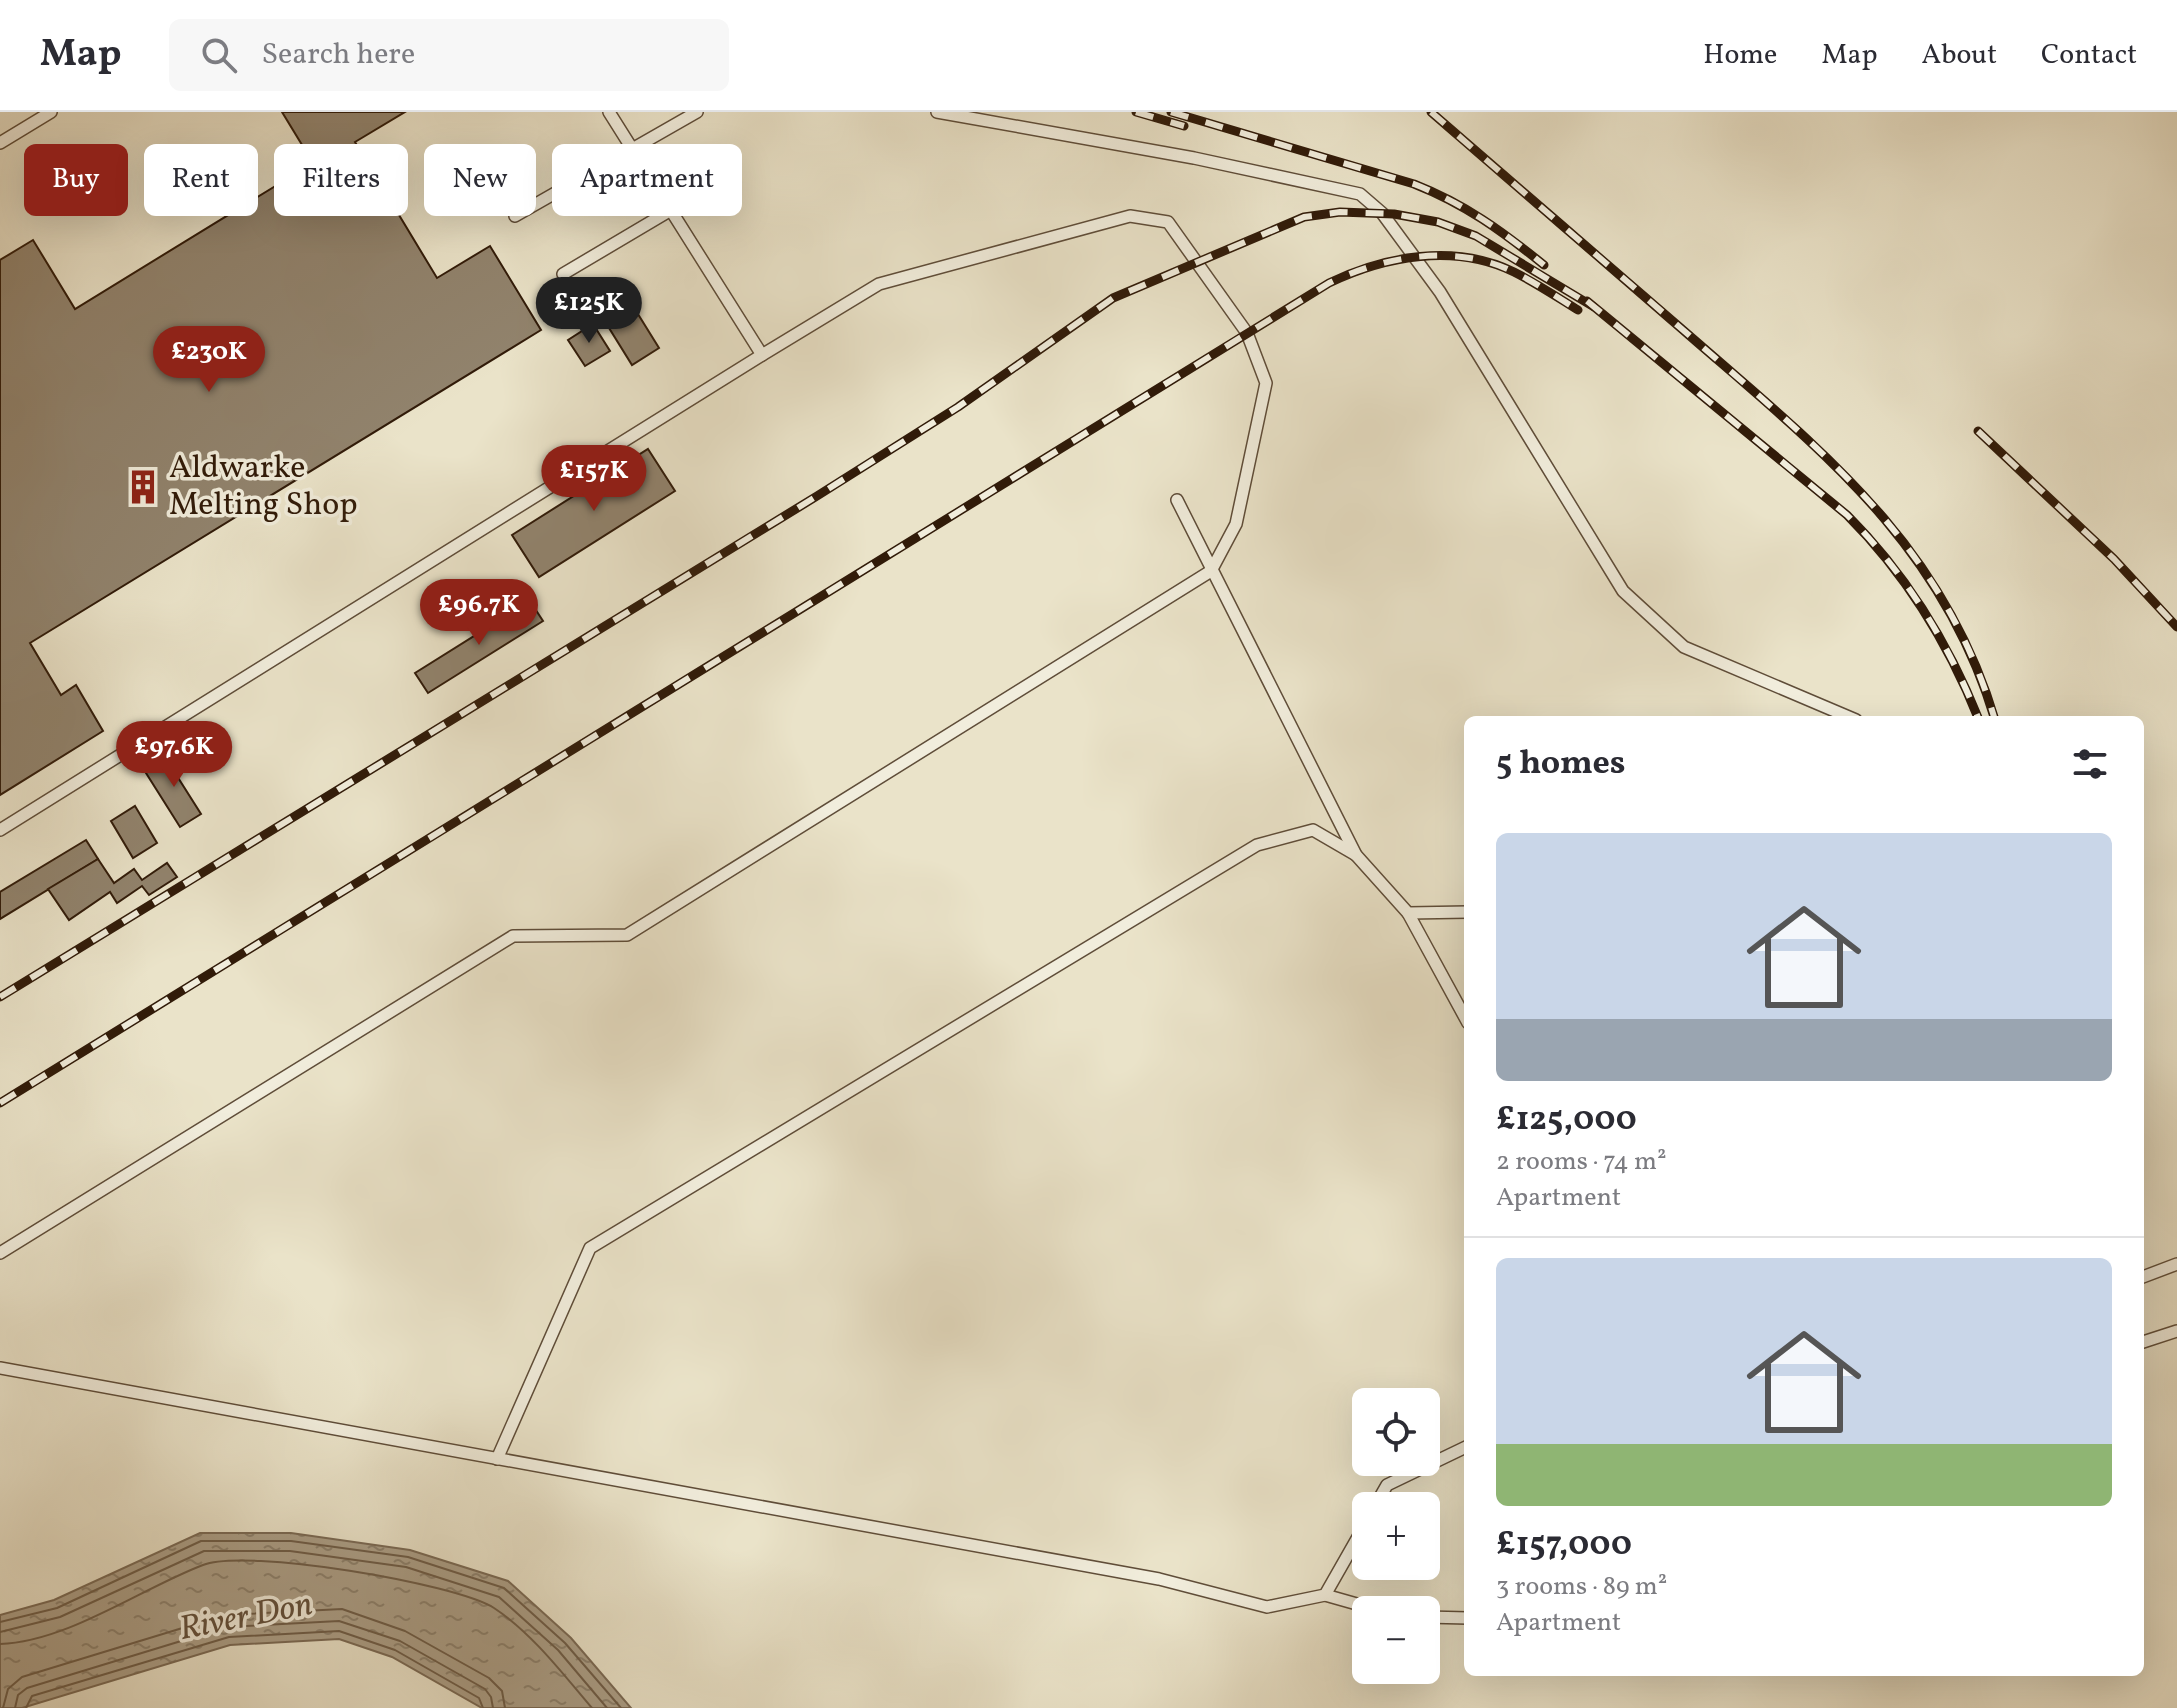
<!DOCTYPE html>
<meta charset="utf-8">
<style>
:root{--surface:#fff;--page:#f7f7f7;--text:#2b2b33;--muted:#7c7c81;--line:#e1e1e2;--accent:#8f2418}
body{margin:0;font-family:Vollkorn,serif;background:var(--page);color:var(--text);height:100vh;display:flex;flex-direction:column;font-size:30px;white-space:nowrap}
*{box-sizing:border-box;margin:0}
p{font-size:26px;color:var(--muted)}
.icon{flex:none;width:44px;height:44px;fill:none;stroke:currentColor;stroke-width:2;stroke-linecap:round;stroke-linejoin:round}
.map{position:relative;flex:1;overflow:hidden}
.drawer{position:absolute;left:1464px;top:604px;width:680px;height:960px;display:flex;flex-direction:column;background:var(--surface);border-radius:12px;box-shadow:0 8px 32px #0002}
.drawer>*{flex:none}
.hud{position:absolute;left:24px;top:32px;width:760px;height:72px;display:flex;gap:16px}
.controls{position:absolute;left:1352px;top:1276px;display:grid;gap:16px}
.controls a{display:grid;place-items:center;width:88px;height:88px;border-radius:12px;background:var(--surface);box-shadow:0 8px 32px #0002;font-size:40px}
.price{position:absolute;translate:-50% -68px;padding:0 18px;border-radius:28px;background:var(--accent);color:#fff;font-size:26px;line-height:52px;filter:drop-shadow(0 2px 4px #0008)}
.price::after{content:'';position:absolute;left:50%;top:48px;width:24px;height:18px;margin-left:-12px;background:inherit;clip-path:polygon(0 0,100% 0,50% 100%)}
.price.on{background:#222;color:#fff}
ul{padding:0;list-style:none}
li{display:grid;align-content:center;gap:16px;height:424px;padding:0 32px}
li+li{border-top:2px solid var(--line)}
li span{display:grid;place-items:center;height:248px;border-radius:12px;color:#555}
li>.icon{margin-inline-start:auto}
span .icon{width:144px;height:144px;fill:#fffc;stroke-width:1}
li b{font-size:34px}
h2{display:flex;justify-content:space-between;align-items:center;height:96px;padding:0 32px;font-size:34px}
.chip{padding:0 28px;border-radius:12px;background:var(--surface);box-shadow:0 8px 32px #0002;font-size:28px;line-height:72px}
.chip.on{background:var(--accent);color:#fff}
header{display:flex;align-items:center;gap:48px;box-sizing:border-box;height:112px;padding:0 40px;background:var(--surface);border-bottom:2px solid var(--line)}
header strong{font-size:38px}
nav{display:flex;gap:44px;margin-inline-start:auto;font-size:28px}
.search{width:560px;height:72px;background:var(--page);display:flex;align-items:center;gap:20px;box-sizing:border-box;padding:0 28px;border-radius:12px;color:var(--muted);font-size:30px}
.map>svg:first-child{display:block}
</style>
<header>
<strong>Map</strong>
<div class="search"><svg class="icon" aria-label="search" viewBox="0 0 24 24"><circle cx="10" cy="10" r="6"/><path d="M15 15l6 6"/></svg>Search here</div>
<nav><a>Home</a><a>Map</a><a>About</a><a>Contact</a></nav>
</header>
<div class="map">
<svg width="2177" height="1596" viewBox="0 0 2177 1596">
<defs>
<pattern id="water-ripples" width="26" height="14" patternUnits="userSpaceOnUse" patternTransform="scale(2)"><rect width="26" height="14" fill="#ab9f88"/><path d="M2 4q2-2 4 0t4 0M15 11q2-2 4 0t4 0" fill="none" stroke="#8c816d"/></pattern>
</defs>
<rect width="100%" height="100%" fill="#eae3c9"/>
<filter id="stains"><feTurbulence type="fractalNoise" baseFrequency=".0025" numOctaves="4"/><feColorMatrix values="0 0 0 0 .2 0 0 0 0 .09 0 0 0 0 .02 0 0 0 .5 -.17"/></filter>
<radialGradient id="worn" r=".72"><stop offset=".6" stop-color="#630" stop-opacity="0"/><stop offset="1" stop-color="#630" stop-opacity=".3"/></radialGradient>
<!-- water -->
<path fill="url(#water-ripples)" stroke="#7a6a55" stroke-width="2" d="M200,1421h91l119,17 98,31 63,57 60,70h-149l-90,-51 -53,-18 -109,6 -208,63h-22v-93l54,-15z"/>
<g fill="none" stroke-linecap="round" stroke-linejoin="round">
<!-- shore -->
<g stroke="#6e5d48" stroke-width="2">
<path d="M0,1510l57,-14 144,-67h90l117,16 96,31 61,55 56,65"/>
<path d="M0,1520l60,-15 144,-66h86l116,16 93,30 59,53 49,58"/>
<path d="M0,1532c67,-2 140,-55 203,-79 43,-17 251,18 291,43 38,25 69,66 98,100"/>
<path d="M3,1596l5,-19 14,-12 203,-62 117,-6 63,22 84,47 13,13 3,17"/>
<path d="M15,1596l3,-13 9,-7 200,-61 112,-6 61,20 85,48 6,8 2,11"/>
<path d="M26,1596l6,-12 197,-59 110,-6 56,19 84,48 4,10"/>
</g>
</g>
<!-- building -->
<g fill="#91836d" stroke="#311b09" stroke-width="2">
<path d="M282,0h123l-50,30 82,136 53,-32 51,84 -511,313 31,52 15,-10 27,46 -103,64v-535l33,-20 42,69 238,-146z"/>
<path d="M628,186l31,50 -27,17 -31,-50z"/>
<path d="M593,212l17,27 -25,15 -17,-26z"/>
<path d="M648,337l27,42 -136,86 -27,-42z"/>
<path d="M530,489l13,20 -115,72 -13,-20z"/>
<path d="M179,640l10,16 -12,8 24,38 -21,13 -34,-54z"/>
<path d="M135,694l22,37 -24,15 -22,-37z"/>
<path d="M86,728l12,19 -98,60v-27z"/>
<path d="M98,747l16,24 20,-14 8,11 25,-17 10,14 -28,18 -7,-9 -25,17 -7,-11 -41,28 -21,-31z"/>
</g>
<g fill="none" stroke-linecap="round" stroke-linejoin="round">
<!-- service casing -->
<g stroke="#5f4d39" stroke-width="14">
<g id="service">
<path d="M937,0l257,46 166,36 22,19 58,79 183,299 61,56 172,73"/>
<path d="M0,31l51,-31"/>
<path d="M515,104l182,-104"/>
<path d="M563,162l108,-64"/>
<path d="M1177,388l179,355 52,58 60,-1"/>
<path d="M0,718l762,-475 -153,-243"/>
<path d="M1408,801l60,110"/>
<path d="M0,1141l513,-317 114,-1 584,-364 25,-47 30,-141 -19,-50 -79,-111 -38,-6 -251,68 -117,71"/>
<path d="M2140,1166l37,-14"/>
<path d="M2140,1231l37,-12"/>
<path d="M0,1256l1159,211 108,28 58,-12 41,-72"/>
<path d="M497,1347l93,-211 667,-403 56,-15 43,25"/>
<path d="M1375,1394l12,-21 81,-39"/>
<path d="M1325,1483l53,15"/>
<path d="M1426,1505l42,1"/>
</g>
</g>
<!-- service -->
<use href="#service" stroke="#f1eddc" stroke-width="11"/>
<!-- rail casing -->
<g stroke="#311b09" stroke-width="9">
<g id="rail">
<path d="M1136,0l48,14"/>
<path d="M1171,0l243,72c51,20 88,47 130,81"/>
<path d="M1431,0c84,73 168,145 252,218 134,117 259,211 312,390"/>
<path d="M1587,189l260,214c59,59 101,127 132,205"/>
<path d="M1978,319l136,128 63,68"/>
<path d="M0,885l817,-501 141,-89 155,-109 191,-81 36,-5 54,2 44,8 38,14 118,71"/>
<path d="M0,991l1329,-820c56,-27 126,-40 185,-11 22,11 43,25 64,38"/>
</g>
</g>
<!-- rail -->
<use href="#rail" stroke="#f1eddc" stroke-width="6" stroke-dasharray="18" stroke-linecap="butt"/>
</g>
<!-- icons -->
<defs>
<g id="building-bare" transform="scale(2.76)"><path d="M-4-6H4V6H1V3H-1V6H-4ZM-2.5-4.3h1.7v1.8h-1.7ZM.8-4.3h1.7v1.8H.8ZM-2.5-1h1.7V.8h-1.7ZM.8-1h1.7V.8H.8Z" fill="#8f2418" stroke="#f1eddc" stroke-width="2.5" paint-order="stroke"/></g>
</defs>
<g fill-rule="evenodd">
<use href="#building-bare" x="143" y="375"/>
</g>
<g text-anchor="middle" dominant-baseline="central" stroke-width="7" stroke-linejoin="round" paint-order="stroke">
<!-- poi labels -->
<g font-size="32" fill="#311b09" stroke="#f1eddc" text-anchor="start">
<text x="169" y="357">Aldwarke<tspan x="169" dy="37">Melting Shop</tspan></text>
</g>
<!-- water labels -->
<g font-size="34" font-style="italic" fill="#62503c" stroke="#f1eddc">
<text transform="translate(246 1506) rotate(-11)">River Don</text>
</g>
</g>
<rect width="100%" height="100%" filter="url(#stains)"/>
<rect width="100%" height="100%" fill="url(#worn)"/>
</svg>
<div class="controls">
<a><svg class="icon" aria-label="locate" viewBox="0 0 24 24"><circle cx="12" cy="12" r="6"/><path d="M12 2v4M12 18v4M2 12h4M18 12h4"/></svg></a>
<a>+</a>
<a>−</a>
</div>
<b class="price on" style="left:589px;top:233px">£125K</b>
<b class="price" style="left:209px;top:282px">£230K</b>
<b class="price" style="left:594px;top:401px">£157K</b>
<b class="price" style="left:479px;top:535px">£96.7K</b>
<b class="price" style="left:174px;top:677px">£97.6K</b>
<div class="hud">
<a class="chip on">Buy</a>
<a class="chip">Rent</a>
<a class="chip">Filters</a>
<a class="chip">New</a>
<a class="chip">Apartment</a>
</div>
<section class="drawer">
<h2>5 homes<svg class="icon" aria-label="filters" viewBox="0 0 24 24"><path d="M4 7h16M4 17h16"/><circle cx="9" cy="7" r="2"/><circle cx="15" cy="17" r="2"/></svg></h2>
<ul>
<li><span style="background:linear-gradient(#c9d6e8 75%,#9aa5b1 0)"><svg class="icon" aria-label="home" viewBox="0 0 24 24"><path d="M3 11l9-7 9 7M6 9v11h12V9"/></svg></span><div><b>£125,000</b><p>2 rooms · 74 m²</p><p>Apartment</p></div></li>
<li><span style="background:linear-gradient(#c9d6e8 75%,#8fb573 0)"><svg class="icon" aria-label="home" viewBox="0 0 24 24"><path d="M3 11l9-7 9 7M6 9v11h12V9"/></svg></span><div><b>£157,000</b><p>3 rooms · 89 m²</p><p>Apartment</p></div></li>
</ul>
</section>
</div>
